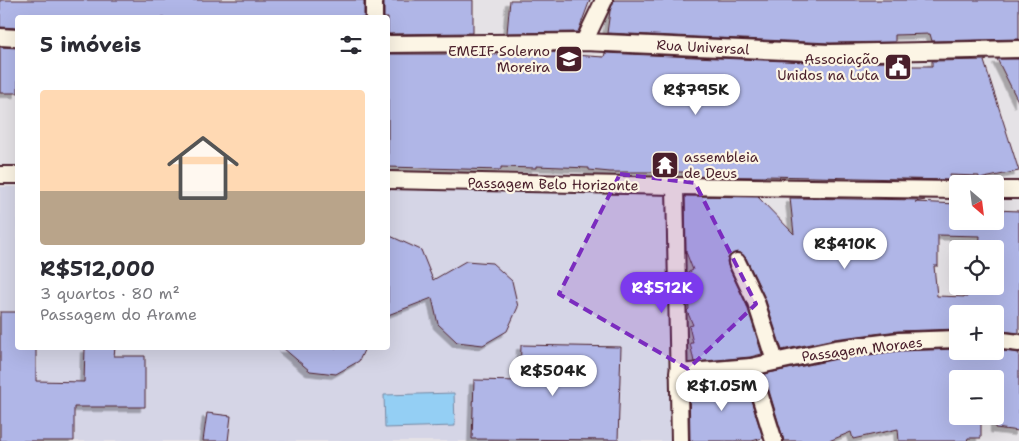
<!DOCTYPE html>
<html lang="pt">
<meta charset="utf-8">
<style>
:root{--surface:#fff;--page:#f7f7f7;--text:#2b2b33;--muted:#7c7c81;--line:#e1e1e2;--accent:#7c3aed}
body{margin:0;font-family:"Shantell Sans",sans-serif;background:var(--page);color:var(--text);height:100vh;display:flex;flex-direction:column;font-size:19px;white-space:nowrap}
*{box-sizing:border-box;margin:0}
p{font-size:16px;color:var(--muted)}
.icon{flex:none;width:28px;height:28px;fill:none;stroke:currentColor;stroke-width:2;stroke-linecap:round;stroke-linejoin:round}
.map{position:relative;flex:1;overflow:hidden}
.drawer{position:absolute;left:15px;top:15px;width:375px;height:335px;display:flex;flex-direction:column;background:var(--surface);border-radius:5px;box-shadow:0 5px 20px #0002}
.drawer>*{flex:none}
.needle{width:32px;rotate:152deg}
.buttons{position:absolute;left:949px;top:175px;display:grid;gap:10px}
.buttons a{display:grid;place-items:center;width:55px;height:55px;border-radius:5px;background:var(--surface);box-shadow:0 5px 20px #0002;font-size:25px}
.price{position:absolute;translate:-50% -42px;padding:0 11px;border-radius:18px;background:#fff;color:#222;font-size:16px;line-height:32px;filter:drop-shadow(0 1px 2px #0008)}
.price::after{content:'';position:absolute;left:50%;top:30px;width:15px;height:11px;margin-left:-8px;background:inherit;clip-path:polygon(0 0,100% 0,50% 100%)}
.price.active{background:var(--accent);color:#fff}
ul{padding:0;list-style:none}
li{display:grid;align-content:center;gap:10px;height:265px;padding:0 25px}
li+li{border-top:1px solid var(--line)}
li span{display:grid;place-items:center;height:155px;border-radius:5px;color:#555}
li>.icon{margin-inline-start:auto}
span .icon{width:90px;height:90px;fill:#fffc;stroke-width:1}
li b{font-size:21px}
h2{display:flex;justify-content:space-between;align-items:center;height:60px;padding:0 25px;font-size:21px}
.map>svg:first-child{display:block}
</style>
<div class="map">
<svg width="1019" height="441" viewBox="0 0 1019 441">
<defs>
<filter id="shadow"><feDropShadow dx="-4.5" dy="4.5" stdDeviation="0" flood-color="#0004"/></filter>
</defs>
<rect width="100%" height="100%" fill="#e5e2e6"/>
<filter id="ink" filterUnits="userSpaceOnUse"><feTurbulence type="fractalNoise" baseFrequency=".02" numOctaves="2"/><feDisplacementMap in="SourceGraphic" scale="10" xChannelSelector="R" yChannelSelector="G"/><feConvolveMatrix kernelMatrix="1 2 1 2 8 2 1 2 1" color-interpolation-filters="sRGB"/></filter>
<g filter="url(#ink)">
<!-- built -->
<path fill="#d5d5e6" d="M388,186h286l-2,235 -1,20h-671v-254h17l1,161h370z"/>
<!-- water -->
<path fill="#94cff4" stroke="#7689a4" d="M454,393l1,33 -70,2 -1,-33z"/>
<!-- building -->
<g fill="#b0b6e7" stroke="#4a1f2b" fill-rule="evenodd" filter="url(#shadow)">
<path d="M0,0h364v18h-346v10l-18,-1z"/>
<path d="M384,0h89v33l-85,1v-16h-4z"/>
<path d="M510,0h80l-12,32 -71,1z"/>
<path d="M614,0h405v39l-87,2 -2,-7 -35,1v7l-65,1 -223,-10 3,-22z"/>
<path d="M0,47l18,1v45h-18z"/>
<path d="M573,52v3l31,2 1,-4 225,10 64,-1v4h38v-5l55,-1 -3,1 35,110 -40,8v-3l-29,-1v5l-184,-4 -1,1 -82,-1v-4h-73l-21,-2v-2l-53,-2v2l-35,-1v3l-113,-3v-113h117v-1z"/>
<path d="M997,59h22v44z"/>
<path d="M685,196l73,1 36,37 -4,-36 135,2 -10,2 43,2v17h37v-11l24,1v122l-24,-3v-16h-37v15l-60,2 -64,8 -52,11 -17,-52 -19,-40 -4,-4 -5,-2 -8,4 -2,5 1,5 19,40 15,48 -12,3 -56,5 -4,-19h3l-4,-17 4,-1 -6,-14 2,-2 -2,-22 3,-1 -3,-6v-7l6,-3 -7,-18zM938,235l42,1 -1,13h16v5l5,1 -1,31h-31l-1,11 -30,-1 -3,-30h4z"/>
<path d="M388,235l33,15 12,30 33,-19 26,2 20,18 6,26 -11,24 -24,14 -26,-3 -19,-18 -6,-26 -44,17z"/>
<path d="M0,312h18v36h18v33l48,1 1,-34h30l-1,8h31v51h-71v34h-74z"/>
<path d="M521,345l100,2 -3,93 -146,-1 2,-59 46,1z"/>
<path d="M283,348h82l-6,13 -23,13 -26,-3z"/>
<path d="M958,349v3l37,5v-7l24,3v78l-24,-3v-49h-37v37h23v22h-13l-1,3h-68l-1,-12 -45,10 -2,-7 -22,9h-45l-20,-67 73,-15 63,-8z"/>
<path d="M744,378l19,60 -11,3h-62l-1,-59z"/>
<path d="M207,413l24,3 -3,25h-25z"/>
</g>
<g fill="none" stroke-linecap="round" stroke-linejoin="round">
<!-- minor casing -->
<g stroke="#4a1f2b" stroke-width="20">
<g id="minor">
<path d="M374,18v-18"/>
<path d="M0,37l18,1"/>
<path d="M584,42l20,-42"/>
<path d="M388,44l196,-2 246,11 189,-4"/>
<path d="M0,175h18"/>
<path d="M388,180l287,6 283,4"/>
<path d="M675,186l5,255"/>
<path d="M995,190h24"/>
<path d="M737,262l19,40 19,59"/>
<path d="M995,340l24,3"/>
<path d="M751,367l23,74"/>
<path d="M678,373l73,-6 84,-18 64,-8 59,-2"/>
</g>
</g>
<!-- minor -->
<use href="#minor" stroke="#fcf5e5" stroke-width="16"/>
</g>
</g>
<!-- marked area -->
<path fill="#7b2cbf" fill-opacity="0.2" stroke="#7b2cbf" stroke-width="4" stroke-dasharray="10 6" stroke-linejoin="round" d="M620,174l75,9 61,121 -68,65 -129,-75z"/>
<!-- icons -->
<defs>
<g id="school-square" transform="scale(1.4375)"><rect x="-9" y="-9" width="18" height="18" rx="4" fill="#4a1f2b" stroke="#fcf5e5"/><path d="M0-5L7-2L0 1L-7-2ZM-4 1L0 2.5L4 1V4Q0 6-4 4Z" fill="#fff"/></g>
<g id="civic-square" transform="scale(1.4375)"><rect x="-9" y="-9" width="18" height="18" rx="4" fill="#4a1f2b" stroke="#fcf5e5"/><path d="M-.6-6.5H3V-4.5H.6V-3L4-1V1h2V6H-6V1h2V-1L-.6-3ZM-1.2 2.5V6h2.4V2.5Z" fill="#fff"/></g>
<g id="temple-square" transform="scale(1.4375)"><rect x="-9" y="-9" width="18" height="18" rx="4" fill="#4a1f2b" stroke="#fcf5e5"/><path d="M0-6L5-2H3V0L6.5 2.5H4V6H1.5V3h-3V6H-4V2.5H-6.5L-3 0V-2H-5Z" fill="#fff"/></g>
</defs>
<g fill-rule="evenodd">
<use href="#school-square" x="569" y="59"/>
<use href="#civic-square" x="898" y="67"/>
<use href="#temple-square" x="665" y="165"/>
</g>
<g text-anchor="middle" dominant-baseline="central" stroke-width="4.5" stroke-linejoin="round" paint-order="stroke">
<!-- street labels -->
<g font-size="14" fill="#4a1f2b" stroke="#fcf5e5">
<text transform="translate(703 47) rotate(3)">Rua Universal</text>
<text transform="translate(553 184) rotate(1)">Passagem Belo Horizonte</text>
<text transform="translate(862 349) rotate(-7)">Passagem Moraes</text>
</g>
<!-- poi labels -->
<g font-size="14" fill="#4a1f2b" stroke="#fcf5e5" text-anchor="end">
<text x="550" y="51">EMEIF Solerno<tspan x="550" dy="16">Moreira</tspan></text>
<text x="879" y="59">Associação<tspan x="879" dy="16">Unidos na Luta</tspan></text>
<text x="684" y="157" text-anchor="start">assembleia<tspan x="684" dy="16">de Deus</tspan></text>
</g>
</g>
</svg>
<div class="buttons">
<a><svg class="needle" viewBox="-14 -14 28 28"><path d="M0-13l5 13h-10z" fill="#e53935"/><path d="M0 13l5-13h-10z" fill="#7c7c81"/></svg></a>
<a><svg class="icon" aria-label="locate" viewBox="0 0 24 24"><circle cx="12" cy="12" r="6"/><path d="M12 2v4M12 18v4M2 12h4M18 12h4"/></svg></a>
<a>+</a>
<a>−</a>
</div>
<b class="price" style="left:696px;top:116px">R$795K</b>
<b class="price" style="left:845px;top:270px">R$410K</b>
<b class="price active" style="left:662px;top:314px">R$512K</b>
<b class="price" style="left:553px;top:397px">R$504K</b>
<b class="price" style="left:722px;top:412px">R$1.05M</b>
<section class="drawer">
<h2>5 imóveis<svg class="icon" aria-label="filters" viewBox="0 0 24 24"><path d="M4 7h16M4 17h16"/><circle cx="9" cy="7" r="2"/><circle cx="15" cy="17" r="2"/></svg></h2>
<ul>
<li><span style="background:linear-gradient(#ffd9b3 65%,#b9a48a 0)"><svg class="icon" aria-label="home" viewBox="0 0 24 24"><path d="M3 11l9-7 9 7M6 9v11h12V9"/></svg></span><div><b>R$512,000</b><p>3 quartos · 80 m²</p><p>Passagem do Arame</p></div></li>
</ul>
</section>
</div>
